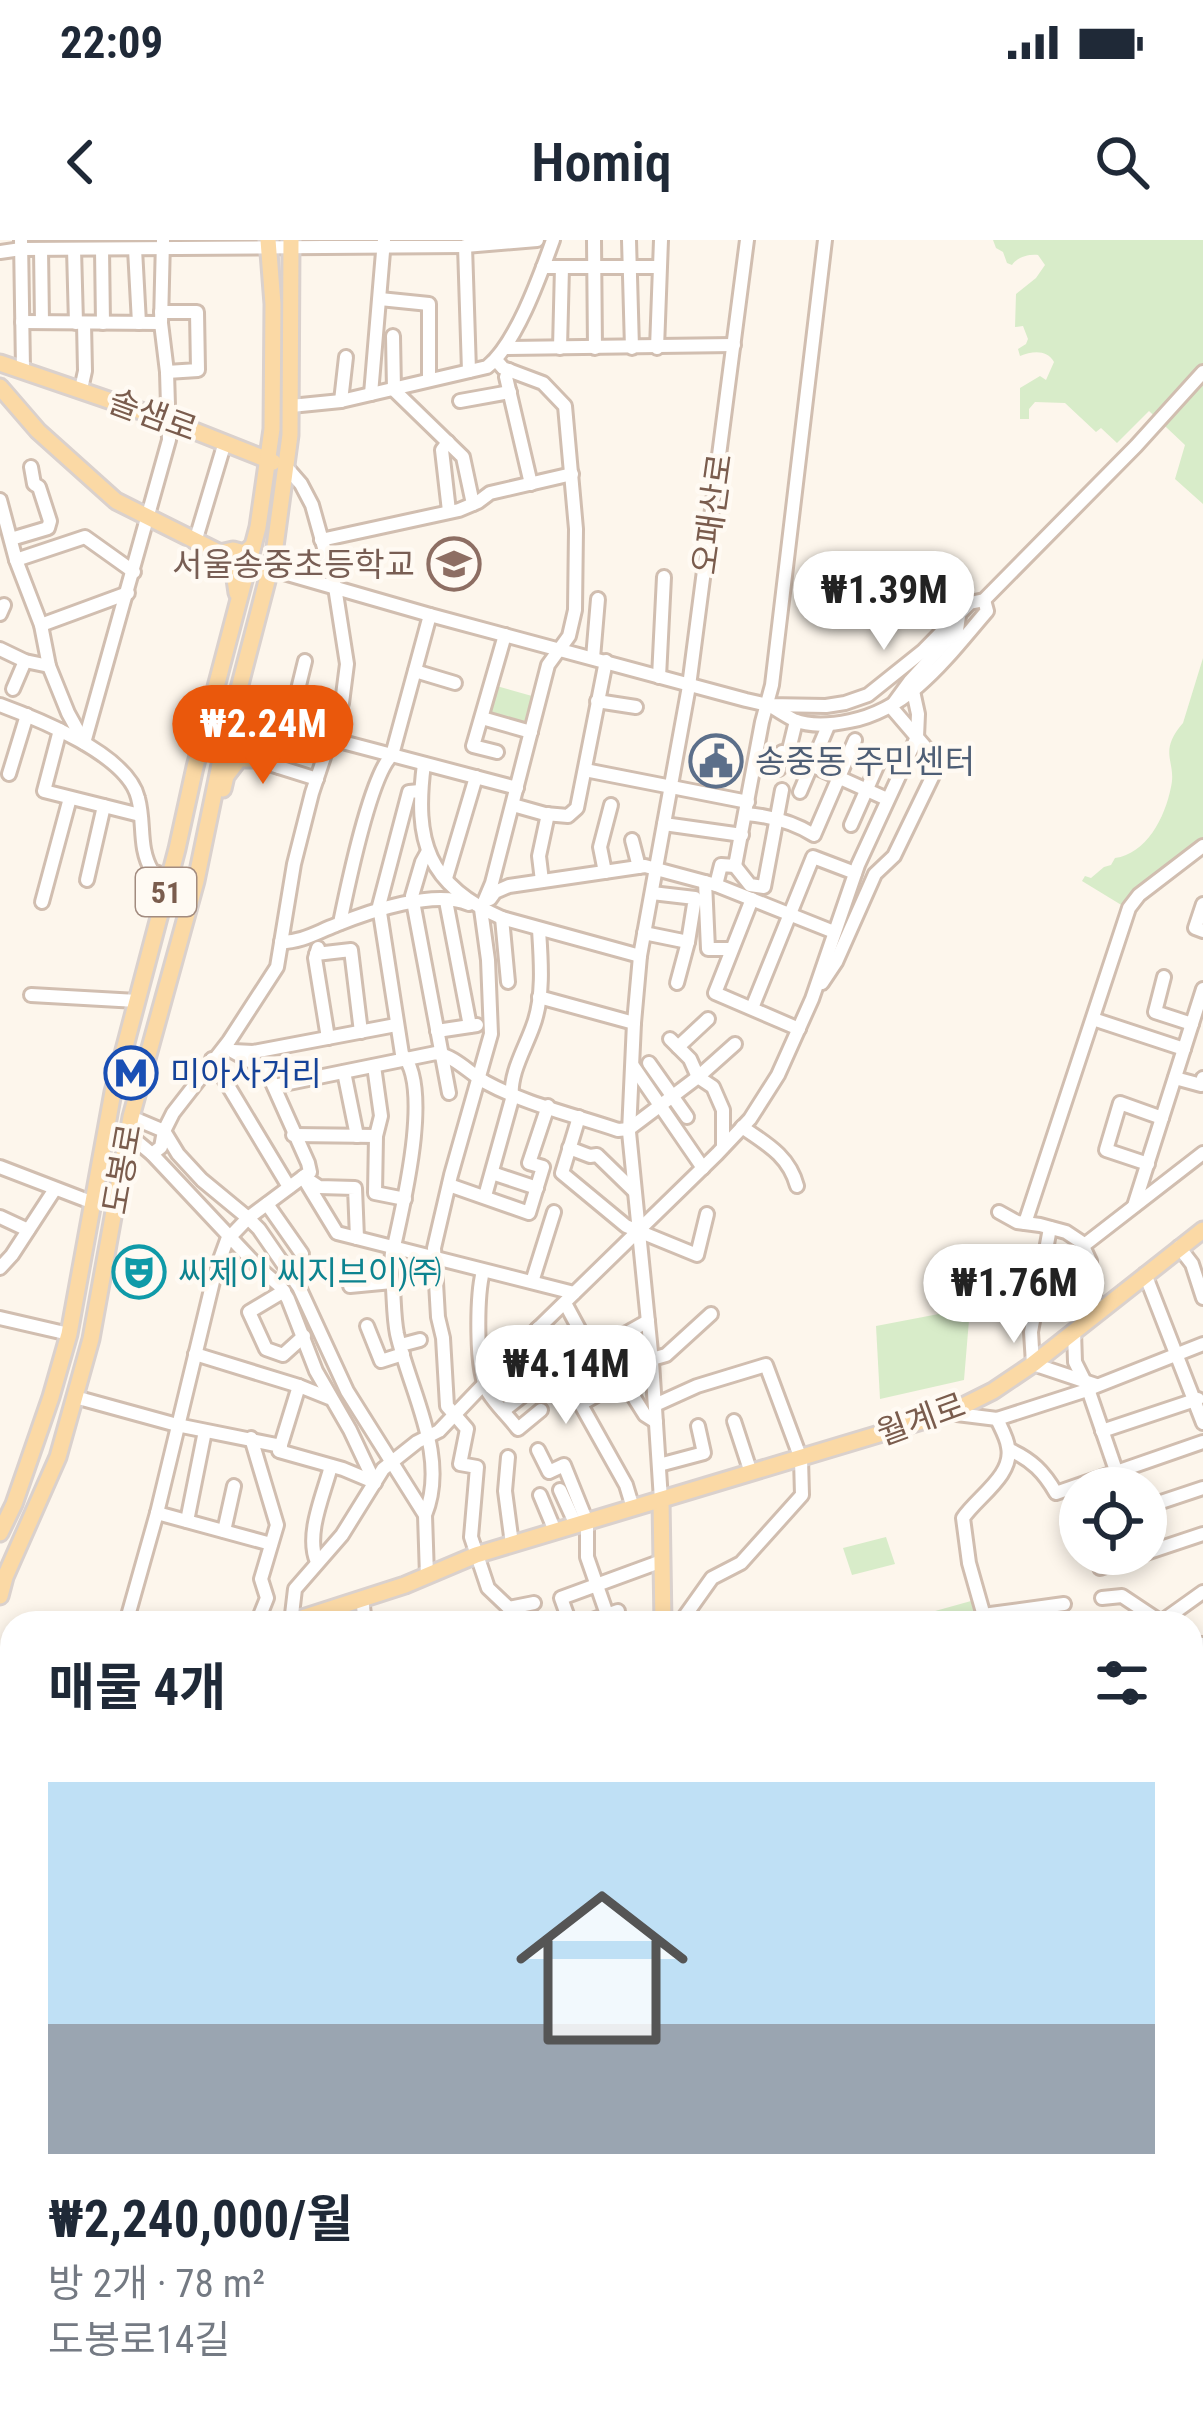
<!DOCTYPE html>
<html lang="ko">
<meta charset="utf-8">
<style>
:root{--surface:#fff;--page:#f2f2f3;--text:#1f2937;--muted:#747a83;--line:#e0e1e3;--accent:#ea580c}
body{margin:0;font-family:"Roboto Condensed","Noto Sans KR",sans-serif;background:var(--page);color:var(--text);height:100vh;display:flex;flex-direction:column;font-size:45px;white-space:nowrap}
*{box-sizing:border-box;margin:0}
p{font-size:39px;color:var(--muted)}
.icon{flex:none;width:66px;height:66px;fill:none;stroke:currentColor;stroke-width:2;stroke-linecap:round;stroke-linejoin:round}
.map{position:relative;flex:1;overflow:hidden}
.panel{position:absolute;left:0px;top:1371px;width:1203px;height:807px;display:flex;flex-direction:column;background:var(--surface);border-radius:36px 36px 0 0;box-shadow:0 6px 18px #0003}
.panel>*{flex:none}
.tools{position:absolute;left:1059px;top:1227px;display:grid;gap:24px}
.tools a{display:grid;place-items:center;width:108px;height:108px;border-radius:50%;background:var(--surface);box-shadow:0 6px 18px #0003;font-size:60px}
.price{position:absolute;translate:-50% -102px;padding:0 27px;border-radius:42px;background:#fff;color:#222;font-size:39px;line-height:78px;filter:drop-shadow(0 3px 6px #0008)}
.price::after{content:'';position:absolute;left:50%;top:72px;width:36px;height:27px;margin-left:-18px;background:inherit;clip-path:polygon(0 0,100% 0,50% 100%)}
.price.current{background:var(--accent);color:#fff}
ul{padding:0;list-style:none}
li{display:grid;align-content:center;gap:24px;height:636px;padding:0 48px}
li+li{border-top:3px solid var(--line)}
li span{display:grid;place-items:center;height:372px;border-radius:0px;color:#555}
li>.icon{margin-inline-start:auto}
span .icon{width:216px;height:216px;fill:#fffc;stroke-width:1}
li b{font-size:51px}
h2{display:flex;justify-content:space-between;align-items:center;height:144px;padding:0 48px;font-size:51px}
.status{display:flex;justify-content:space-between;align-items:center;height:84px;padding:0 60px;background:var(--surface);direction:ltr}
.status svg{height:33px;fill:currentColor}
header{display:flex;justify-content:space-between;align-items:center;height:156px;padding:0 48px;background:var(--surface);font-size:54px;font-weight:600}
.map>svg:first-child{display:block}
</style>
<div class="status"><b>22:09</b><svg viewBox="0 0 49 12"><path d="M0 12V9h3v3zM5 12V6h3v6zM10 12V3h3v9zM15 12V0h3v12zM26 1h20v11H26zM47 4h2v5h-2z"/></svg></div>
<header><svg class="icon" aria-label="back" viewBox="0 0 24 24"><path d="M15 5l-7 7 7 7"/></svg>Homiq<svg class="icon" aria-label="search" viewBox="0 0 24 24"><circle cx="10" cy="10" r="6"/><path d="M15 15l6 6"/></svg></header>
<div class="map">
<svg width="1203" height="2176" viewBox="0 0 1203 2176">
<rect width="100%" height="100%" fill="#fdf6ec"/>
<!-- green -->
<g fill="#d8ecc9">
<path d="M993,0h210v264l-28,-25 10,-34 -36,-34 -32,32 -16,-15 -5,4 -31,-29 -30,-1 -6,7v10h-9v-31l20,-12 6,4 8,-18c-7,-13 -22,-11 -34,-6l-2,-7 8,-5 2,-5 -5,-13 -8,1 1,-33 20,-16 9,-13 -7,-10c-9,-1 -21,2 -26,10l-5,-2 -4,-11 -7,-4z"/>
<path d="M1203,418v182l-72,55 -8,11 -41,-25 3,-5 6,2 13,-11 7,-2 4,-7c31,-4 50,-40 56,-71 6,-26 -14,-34 12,-64z"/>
<path d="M493,445l39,11 -8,30 -41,-12z"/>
<path d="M970,1068l-6,72 -84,19 -4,-73z"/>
<path d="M886,1297l9,27 -43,11 -9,-27z"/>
<path d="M971,1361l6,22h-47l-2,-10z"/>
<path d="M1203,1677v417l-12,4v-405z"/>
<path d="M6,1760l6,1v83l-12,-3v-57z"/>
<path d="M825,2166h67l15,9 -75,1 -10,-6z"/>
</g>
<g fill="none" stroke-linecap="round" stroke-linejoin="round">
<!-- minor casing -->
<g stroke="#d1beb0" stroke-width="18">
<g id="minor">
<path d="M21,0l2,129"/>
<path d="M594,0l1,108"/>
<path d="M629,0l3,108"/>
<path d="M465,6l4,125"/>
<path d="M41,9l1,73"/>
<path d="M74,9l2,74"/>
<path d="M102,9l1,74"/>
<path d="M135,9l4,74"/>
<path d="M0,12l21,-3 444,-3 72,-6"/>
<path d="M543,27h115"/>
<path d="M380,59l49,5v75"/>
<path d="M161,72h36l1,58 -31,2"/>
<path d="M22,82l139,1"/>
<path d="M393,96l1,54 69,67 10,47"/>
<path d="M505,108l229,-3"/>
<path d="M560,108l2,-81"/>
<path d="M657,108l4,-108"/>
<path d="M496,120l7,8 40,15 22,23 11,123 -1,81 -6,26 -21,29 -56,218 -11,26 7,51 3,74 -40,141 -17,73 4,69 5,21 4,68 20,23 -7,35 17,3 -6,70 17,51 21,20 2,15"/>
<path d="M509,130l-3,7 25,107"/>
<path d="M81,149l4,-18 -1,-48"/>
<path d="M371,154l13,-154"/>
<path d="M341,161l5,-44"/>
<path d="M460,161l50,-9"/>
<path d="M291,166l50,-5 146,-34c29,-23 53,-91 66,-127"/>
<path d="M448,202l-6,8 7,61"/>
<path d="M0,260l16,60 25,65 8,41 19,47 16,29"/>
<path d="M11,299l37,-11 2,-7 -11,-34 -5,-3 -3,-17"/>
<path d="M321,300l138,-30 19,-8 12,-9 82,-19"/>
<path d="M195,302l30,-100"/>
<path d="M16,320l69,-23 49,35"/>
<path d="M270,329l160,46 316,85 22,5 58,1 19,-3 23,-8 55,-44 47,-48 14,-3 152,-154 67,-74"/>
<path d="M0,374l4,-9"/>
<path d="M41,385l87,-32"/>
<path d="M0,409l25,12 24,5"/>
<path d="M593,418l5,-59"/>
<path d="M415,431l40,12"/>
<path d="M659,437l5,-100"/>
<path d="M13,449l12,-28"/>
<path d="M597,461l39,6"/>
<path d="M0,465c38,14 128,50 138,93 7,26 0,49 14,73l18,6"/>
<path d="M769,465c8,5 17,11 25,15 18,7 37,5 56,1 61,-12 98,-65 137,-110l-3,-11"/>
<path d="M482,478l49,14"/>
<path d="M60,490l-16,61 96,24"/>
<path d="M331,499l186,49"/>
<path d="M84,503l85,-303 -2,-68 -6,-49 2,-83"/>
<path d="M497,512l-24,-6 32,-111"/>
<path d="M788,514l8,-33"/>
<path d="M247,517l70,22"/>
<path d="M424,524c-10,77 3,121 78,154l138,38"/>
<path d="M279,527l26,-106"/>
<path d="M779,529l3,-17 105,47"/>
<path d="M585,530l163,32"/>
<path d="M9,534l18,-59"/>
<path d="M420,551l-11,1 -30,114 23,148c30,31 2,147 -7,188 -6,13 -3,31 -2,46 1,15 1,31 4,46 13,58 52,122 28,181"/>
<path d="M800,552l28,-66"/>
<path d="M513,565l32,9 23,2 9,-8 29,-147"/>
<path d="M746,574c25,2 47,8 68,21l41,-95"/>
<path d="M664,584l78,11"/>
<path d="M851,585l30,-68"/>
<path d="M632,600l7,27"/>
<path d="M427,613l-5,9 -10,34 37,197"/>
<path d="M735,626l15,19 14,2 18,-97"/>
<path d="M605,632l-5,-25 11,-42"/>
<path d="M446,638l30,-101"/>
<path d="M87,640l17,-74"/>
<path d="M542,641l-3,-25 9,-42"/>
<path d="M705,642l3,67h23"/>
<path d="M716,645l5,-20 14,1 27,-144 10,-37 53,-445"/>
<path d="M490,659l5,-7 14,-6 136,-20 71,19 118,47"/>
<path d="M752,659l-37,94 84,36"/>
<path d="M446,661l24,125"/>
<path d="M42,662l28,-104"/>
<path d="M1203,664l-8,24 8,3"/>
<path d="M502,678l6,64"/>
<path d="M340,683c7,-34 30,-147 52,-168l38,-140"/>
<path d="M644,693l44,9 7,-44 -43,-5"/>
<path d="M281,702c21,0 36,-10 55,-17 34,-14 99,-36 133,-21"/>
<path d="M318,708l-3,10 13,80"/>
<path d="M316,714l35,-4 10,82"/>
<path d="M1164,737l-9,35 37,12"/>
<path d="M677,743l11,-41"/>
<path d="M822,743l14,-21 39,-88 19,-18 45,-93 -48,-56 19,-26 47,-51 2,-14"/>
<path d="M31,755l106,6"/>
<path d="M539,757l95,26"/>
<path d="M752,768l61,-151 42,16"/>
<path d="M1093,779l91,30"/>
<path d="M437,791l40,-6"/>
<path d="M670,799l20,20 8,18 15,10 10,23v37"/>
<path d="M678,807l30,-28"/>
<path d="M232,811l28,16 10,11 38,85 2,9 -7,5 34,56 237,60"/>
<path d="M233,811l20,1 143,-27"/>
<path d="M212,819l77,128"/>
<path d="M649,823l38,54"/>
<path d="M374,826l7,50 -5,20 -1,57 30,6"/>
<path d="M633,826l70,102"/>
<path d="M344,832l13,64"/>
<path d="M1175,838l26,7 2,-7"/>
<path d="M274,846l162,-33c20,4 32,19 49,29 40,22 89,33 133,48l11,-1 69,-52 37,-33"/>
<path d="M131,877l33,14"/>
<path d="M579,877l-17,56 64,53 71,29 10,-41"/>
<path d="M742,887c25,17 47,29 55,59"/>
<path d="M164,891l14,23 24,26 46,38 11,11 40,58 48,104 78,124 2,61"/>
<path d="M128,894l24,20 108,115 20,17 8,13 28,72 34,59 25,53"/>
<path d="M293,895l83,1"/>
<path d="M569,908l21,8 7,-1 37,36"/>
<path d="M152,914l9,-7 3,-16 9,-18 56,-72 48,-74 17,-103 18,-71 30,-90 5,-39 -12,-77 -23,-82 -11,-21 -13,-15"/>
<path d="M1148,924l-42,-14 14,-47 42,15"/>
<path d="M0,927l91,35"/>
<path d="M492,933l45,15"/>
<path d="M304,937l15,10 36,1 2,50"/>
<path d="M449,945l80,28 14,-46 -14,-4 19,-57"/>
<path d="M485,956l27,-97c-3,-25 13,-50 21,-73 11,-29 8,-66 6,-96"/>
<path d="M267,964l35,50"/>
<path d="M1134,966l69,-217"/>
<path d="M999,972l18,10 23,3 26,7 15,10 9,19 1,26 7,23"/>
<path d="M0,977l28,13"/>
<path d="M1025,983l104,-315 10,-13 64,-49"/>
<path d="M1050,988l-19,104 2,32 63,21"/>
<path d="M1083,1006l120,-93"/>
<path d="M1179,1007l13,17 11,34"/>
<path d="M0,1028l12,-13 43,-66"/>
<path d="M483,1031c-6,24 -8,100 5,121 8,13 21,25 30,37l23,-19"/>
<path d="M1145,1034l58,149"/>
<path d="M532,1042l22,-70"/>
<path d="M350,1046l42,-4"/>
<path d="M284,1051l-35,21 17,37 17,6 21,-19"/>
<path d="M565,1063l46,85"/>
<path d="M0,1078l69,16"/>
<path d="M367,1086l14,35 22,-7"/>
<path d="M538,1088l88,157 7,23"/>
<path d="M1074,1091l1,31 10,20"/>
<path d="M607,1104l41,-23"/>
<path d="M401,1105l19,-5"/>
<path d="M195,1114l104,32 30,12"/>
<path d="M652,1119l14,-4 45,-41"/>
<path d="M299,1146l-20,65 64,18 31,13"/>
<path d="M1088,1149l34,99"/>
<path d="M75,1157l102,28 104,21"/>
<path d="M581,1164l42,-24 22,35 11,7"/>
<path d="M655,1165l42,-19 69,-21 35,94 1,36 -61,68 -29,15 -32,45"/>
<path d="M503,1171l23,-18"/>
<path d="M949,1173l48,6 87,-28 119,-47"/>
<path d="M734,1181l17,52"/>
<path d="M1102,1191l96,-32"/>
<path d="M251,1198l26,87 -16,54 6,19 -10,25"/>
<path d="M538,1210l11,22 15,-7 23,57v35l23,66"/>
<path d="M1010,1210c22,10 34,22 46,43l147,-51"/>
<path d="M508,1217l-3,34 7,53"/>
<path d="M659,1225l45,-12 -6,-27"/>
<path d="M560,1250l16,35"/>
<path d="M540,1255l15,36"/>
<path d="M661,1260l-9,-138 -23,-230 5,-109 6,-67 49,-270 58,-446"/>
<path d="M1146,1267l57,-19"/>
<path d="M157,1273l114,31"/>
<path d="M187,1281l18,-90"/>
<path d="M224,1291l10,-45"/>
<path d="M1146,1313l57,-19"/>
<path d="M317,1322c-12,-28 7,-68 14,-96"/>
<path d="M1100,1328l42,-14"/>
<path d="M362,1358l3,25"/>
<path d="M1102,1358l20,-2 39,26 42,-30"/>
<path d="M509,1368l25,-5"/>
<path d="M983,1375l81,-11"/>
<path d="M126,1383l31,-110 58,-240 12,-33 21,-22 55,-41"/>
<path d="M291,1383l4,-34 47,-54 41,-66 34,-27 22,-11 83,-87 195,-190 33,-35 28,-44 34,-76 46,-134 59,-128 1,-23 -5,-23"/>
<path d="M570,1383l-9,-25 101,-37"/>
<path d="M584,1383l34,-12"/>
<path d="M986,1383l-17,-60 -6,-45c14,-21 51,-43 45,-71 -1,-9 -7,-19 -11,-28"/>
<path d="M1200,1404h3"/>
<path d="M0,1508l12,-3"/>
<path d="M0,1571l12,-4"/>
<path d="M1191,1678l12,-17"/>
<path d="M0,1905l12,1"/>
<path d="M0,1948l12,2"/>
<path d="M1191,2082l12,-2"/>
<path d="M1191,2122l12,-8"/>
<path d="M289,2166l12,3 -2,7"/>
<path d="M405,2166l3,10"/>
<path d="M462,2166l3,10"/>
<path d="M491,2166l2,10"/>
<path d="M1101,2166l5,10"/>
<path d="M0,2170l114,6 1,-10"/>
<path d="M1,2170l6,-109"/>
<path d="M186,2176l2,-10"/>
<path d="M227,2176h6"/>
<path d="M1153,2176l3,-10"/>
</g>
</g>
<!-- major casing -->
<g stroke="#dad1cd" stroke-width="21">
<g id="major">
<path d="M0,123l167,57 106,42"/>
<path d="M0,147l38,44 78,70 104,52 13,-3 11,3 9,-7"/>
<path d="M220,313l15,26 2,14"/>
<path d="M223,549l3,-13 13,-17h16"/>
<path d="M661,1260l2,123"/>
<path d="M0,1293l14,-29 37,-107 18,-63 44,-242 64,-243 18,-82 63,-240 14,-98 1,-125 -5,-64"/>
<path d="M0,1356l5,-19 53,-120 33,-118 40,-222 65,-236 27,-131 51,-196 16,-119 1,-195"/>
<path d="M287,1383l118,-38 71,-30 473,-142 44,-22 40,-27 170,-134"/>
<path d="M0,1428l12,9"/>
<path d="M0,1453l12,-4"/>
<path d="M0,1479l12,-3"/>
<path d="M618,2176v-10"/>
</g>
</g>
<!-- minor -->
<use href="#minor" stroke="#fff" stroke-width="12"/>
<!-- major -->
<use href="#major" stroke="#fbd9a5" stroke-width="15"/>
</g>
<!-- icons -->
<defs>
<g id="school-ring" transform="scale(2.7)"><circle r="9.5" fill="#fffaf3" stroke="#8d6e63" stroke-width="1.5"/><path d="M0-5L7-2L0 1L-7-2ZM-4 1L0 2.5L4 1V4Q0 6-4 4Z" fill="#8d6e63"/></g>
<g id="civic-ring" transform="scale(2.7)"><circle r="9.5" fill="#fffaf3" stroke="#5c6f8a" stroke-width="1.5"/><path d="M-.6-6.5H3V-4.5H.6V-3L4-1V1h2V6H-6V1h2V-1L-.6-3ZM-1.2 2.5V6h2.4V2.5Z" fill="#5c6f8a"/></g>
<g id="metro-ring" transform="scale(2.7)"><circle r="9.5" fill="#fffaf3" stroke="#1a4fb4" stroke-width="1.5"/><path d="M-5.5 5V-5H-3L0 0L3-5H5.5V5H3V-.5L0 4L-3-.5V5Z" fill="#1a4fb4"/></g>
<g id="theatre-ring" transform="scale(2.7)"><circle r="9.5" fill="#fffaf3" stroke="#0f9aa8" stroke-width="1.5"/><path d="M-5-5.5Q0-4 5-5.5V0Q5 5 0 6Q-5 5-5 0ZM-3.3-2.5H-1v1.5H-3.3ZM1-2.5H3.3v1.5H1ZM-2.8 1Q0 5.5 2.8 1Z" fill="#0f9aa8"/></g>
</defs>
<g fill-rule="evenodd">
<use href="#school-ring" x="454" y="324"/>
<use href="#civic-ring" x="716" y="521"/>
<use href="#metro-ring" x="131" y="833"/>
<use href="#theatre-ring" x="139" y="1032"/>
</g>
<g text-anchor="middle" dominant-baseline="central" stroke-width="9" stroke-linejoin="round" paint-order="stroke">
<!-- shield labels -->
<rect fill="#fffaf3" stroke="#a28b7f" stroke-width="3" x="136" y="628" width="60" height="48" rx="9"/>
<g font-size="30" font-weight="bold" fill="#7a5c4d">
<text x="166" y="652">51</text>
</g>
<!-- street labels -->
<g font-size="33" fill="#7a5c4d" stroke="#fffaf3">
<text transform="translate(153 175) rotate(20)">솔샘로</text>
<text transform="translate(712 274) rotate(-82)">오패산로</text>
<text transform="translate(122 929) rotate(-80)">도봉로</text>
<text transform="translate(921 1179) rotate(-20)">월계로</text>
</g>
<!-- education labels -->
<g font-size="33" fill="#785e54" stroke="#fffaf3" text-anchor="end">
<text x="415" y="324">서울송중초등학교</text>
</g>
<!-- service labels -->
<g font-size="33" fill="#4e5e75" stroke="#fffaf3" text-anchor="start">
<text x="755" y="521">송중동 주민센터</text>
</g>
<!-- transit labels -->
<g font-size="33" fill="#164399" stroke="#fffaf3" text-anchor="start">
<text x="170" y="833">미아사거리</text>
</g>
<!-- culture labels -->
<g font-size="33" fill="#0d838f" stroke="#fffaf3" text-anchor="start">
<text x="178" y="1032">씨제이 씨지브이)㈜</text>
</g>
</g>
</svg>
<div class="tools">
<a><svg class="icon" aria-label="locate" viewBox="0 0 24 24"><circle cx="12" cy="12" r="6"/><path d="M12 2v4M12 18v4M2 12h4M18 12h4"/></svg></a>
</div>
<b class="price" style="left:884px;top:413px">₩1.39M</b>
<b class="price current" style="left:263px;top:547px">₩2.24M</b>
<b class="price" style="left:1014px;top:1106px">₩1.76M</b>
<b class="price" style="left:566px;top:1187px">₩4.14M</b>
<section class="panel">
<h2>매물 4개<svg class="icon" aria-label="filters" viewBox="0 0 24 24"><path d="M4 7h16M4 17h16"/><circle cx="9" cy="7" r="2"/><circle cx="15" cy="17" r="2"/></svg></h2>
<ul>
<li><span style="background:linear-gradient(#bfe0f5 65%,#9aa5b1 0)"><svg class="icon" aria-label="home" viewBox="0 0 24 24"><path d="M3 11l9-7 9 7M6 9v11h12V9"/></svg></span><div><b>₩2,240,000/월</b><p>방 2개 · 78 m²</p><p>도봉로14길</p></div></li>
</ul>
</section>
</div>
